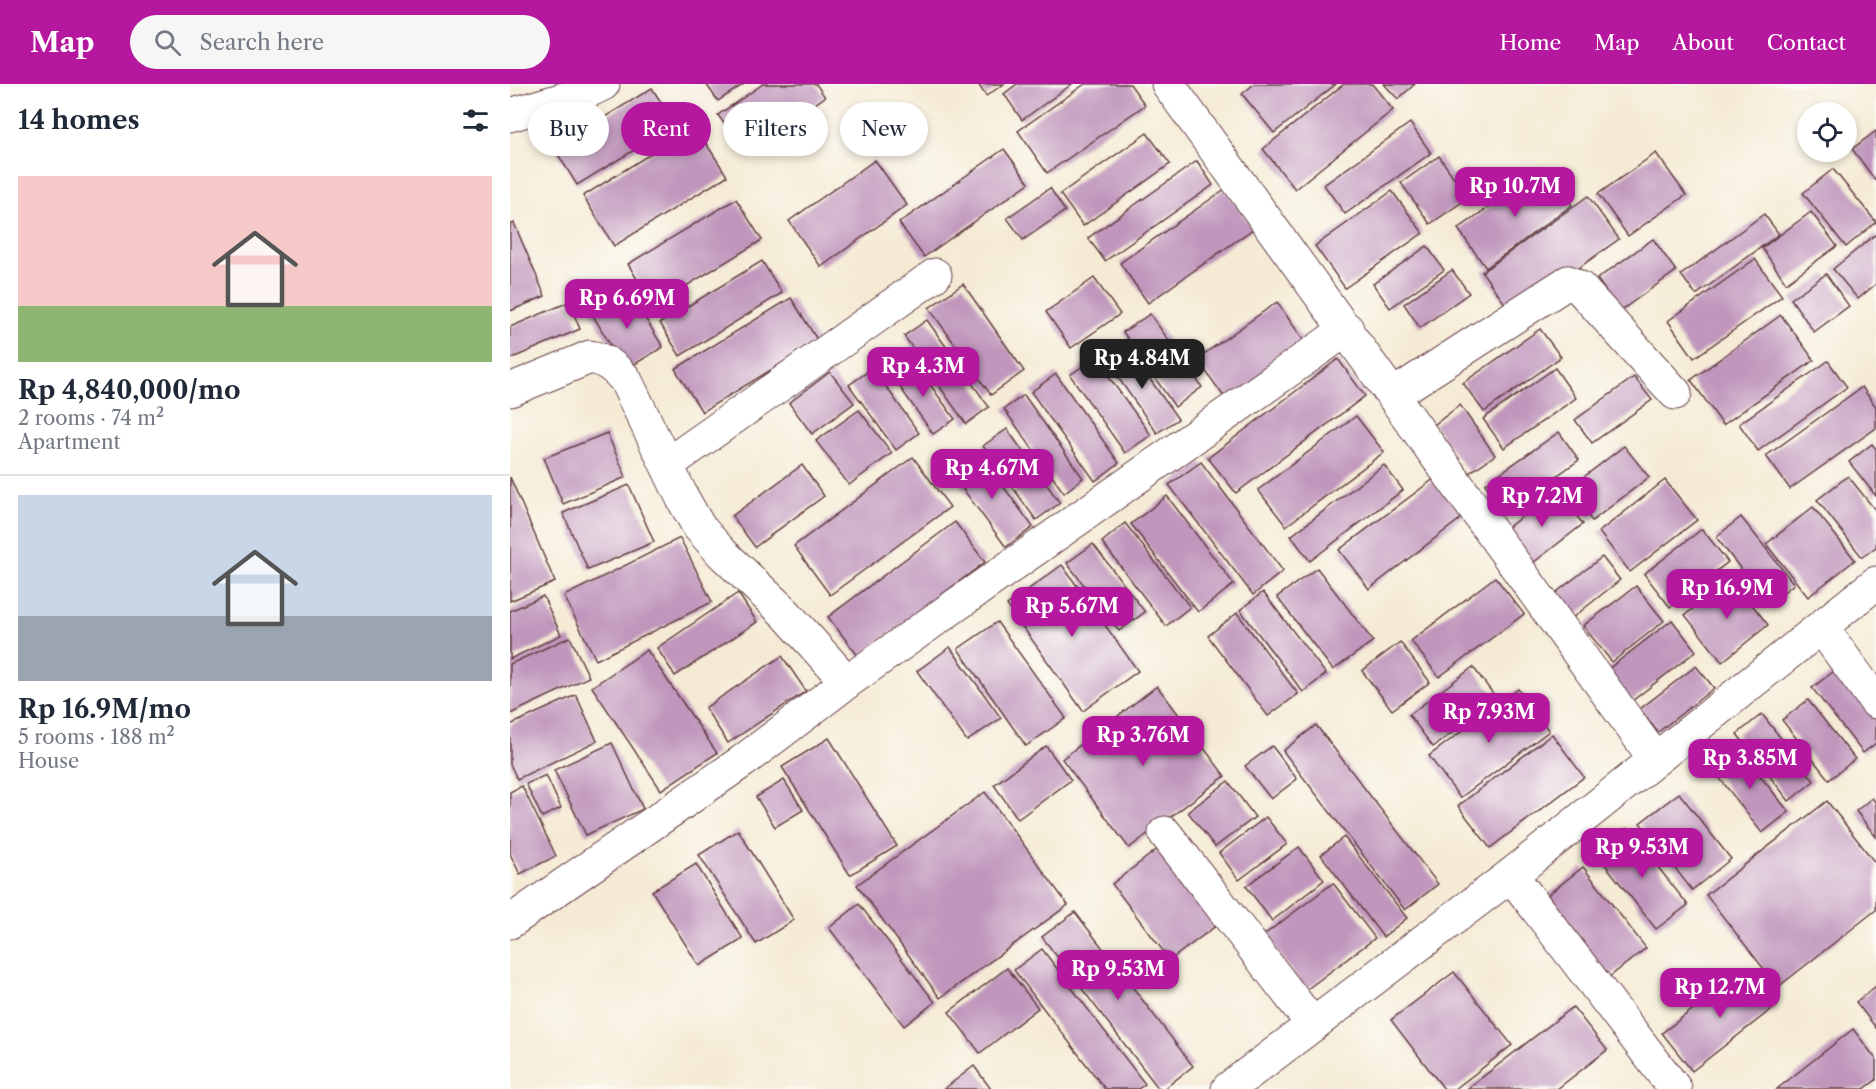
<!DOCTYPE html>
<meta charset="utf-8">
<style>
:root{--surface:#fff;--page:#f6f6f7;--text:#1f2937;--muted:#747a83;--line:#e0e1e3;--accent:#b5179e}
body{margin:0;font-family:"Libre Caslon Text",serif;background:var(--page);color:var(--text);height:100vh;display:flex;flex-direction:column;font-size:22px;white-space:nowrap}
*{box-sizing:border-box;margin:0}
p{font-size:20px;color:var(--muted)}
.icon{flex:none;width:33px;height:33px;fill:none;stroke:currentColor;stroke-width:2;stroke-linecap:round;stroke-linejoin:round}
.map{position:relative;flex:1;overflow:hidden}
.panel{display:flex;flex-direction:column;background:var(--surface);width:510px}
.panel>*{flex:none}
.banner{position:absolute;left:18px;top:18px;width:570px;height:54px;display:flex;gap:12px}
.tools{position:absolute;left:1287px;top:18px;display:grid;gap:12px}
.tools a{display:grid;place-items:center;width:60px;height:60px;border-radius:50%;background:var(--surface);box-shadow:0 3px 9px #0003;font-size:30px}
.price{position:absolute;translate:-50% -51px;padding:0 14px;border-radius:12px;background:var(--accent);color:#fff;font-size:20px;line-height:39px;filter:drop-shadow(0 2px 3px #0008)}
.price::after{content:'';position:absolute;left:50%;top:36px;width:18px;height:14px;margin-left:-9px;background:inherit;clip-path:polygon(0 0,100% 0,50% 100%)}
.price.on{background:#222;color:#fff}
ul{padding:0;list-style:none}
li{display:grid;align-content:center;gap:12px;height:318px;padding:0 18px}
li+li{border-top:2px solid var(--line)}
li span{display:grid;place-items:center;height:186px;border-radius:0px;color:#555}
li>.icon{margin-inline-start:auto}
span .icon{width:108px;height:108px;fill:#fffc;stroke-width:1}
li b{font-size:26px}
h2{display:flex;justify-content:space-between;align-items:center;height:72px;padding:0 18px;font-size:26px}
.pill{padding:0 21px;border-radius:27px;background:var(--surface);box-shadow:0 3px 9px #0003;font-size:21px;line-height:54px}
.pill.on{background:var(--accent);color:#fff}
header{display:flex;align-items:center;gap:36px;box-sizing:border-box;height:84px;padding:0 30px;background:var(--accent);color:#fff}
header strong{font-size:28px}
nav{display:flex;gap:33px;margin-inline-start:auto;font-size:21px}
.search{width:420px;height:54px;background:var(--page);display:flex;align-items:center;gap:15px;box-sizing:border-box;padding:0 21px;border-radius:33px;color:var(--muted);font-size:22px}
main{display:flex;flex:1;min-height:0}
.map>svg:first-child{display:block}
</style>
<header>
<strong>Map</strong>
<div class="search"><svg class="icon" aria-label="search" viewBox="0 0 24 24"><circle cx="10" cy="10" r="6"/><path d="M15 15l6 6"/></svg>Search here</div>
<nav><a>Home</a><a>Map</a><a>About</a><a>Contact</a></nav>
</header>
<main>
<section class="panel">
<h2>14 homes<svg class="icon" aria-label="filters" viewBox="0 0 24 24"><path d="M4 7h16M4 17h16"/><circle cx="9" cy="7" r="2"/><circle cx="15" cy="17" r="2"/></svg></h2>
<ul>
<li><span style="background:linear-gradient(#f6c9c9 70%,#8fb573 0)"><svg class="icon" aria-label="home" viewBox="0 0 24 24"><path d="M3 11l9-7 9 7M6 9v11h12V9"/></svg></span><div><b>Rp 4,840,000/mo</b><p>2 rooms · 74 m²</p><p>Apartment</p></div></li>
<li><span style="background:linear-gradient(#c9d6e8 65%,#9aa5b1 0)"><svg class="icon" aria-label="home" viewBox="0 0 24 24"><path d="M3 11l9-7 9 7M6 9v11h12V9"/></svg></span><div><b>Rp 16.9M/mo</b><p>5 rooms · 188 m²</p><p>House</p></div></li>
</ul>
</section>
<div class="map">
<svg width="1366" height="1005" viewBox="0 0 1366 1005">
<rect width="100%" height="100%" fill="#fdfcf7"/>
<filter id="ink" filterUnits="userSpaceOnUse"><feTurbulence type="fractalNoise" baseFrequency=".0167" numOctaves="2"/><feDisplacementMap in="SourceGraphic" scale="12" xChannelSelector="R" yChannelSelector="G"/><feConvolveMatrix kernelMatrix="1 2 1 2 8 2 1 2 1" color-interpolation-filters="sRGB"/></filter>
<filter id="wash" filterUnits="userSpaceOnUse"><feTurbulence type="fractalNoise" baseFrequency=".008" numOctaves="4" result="noise"/><feDisplacementMap in="SourceGraphic" scale="24" xChannelSelector="R" yChannelSelector="G"/><feGaussianBlur stdDeviation="1.35" result="paint"/><feColorMatrix in="noise" values="0 0 0 0 0 0 0 0 0 0 0 0 0 0 0 0 0 1.4 0 .05"/><feComposite in="paint" operator="in"/></filter>
<g filter="url(#wash)">
<rect width="100%" height="100%" fill="#f5ebd5"/>
<g id="blocks">
<!-- building -->
<g fill="#c096bc">
<path d="M196,0h38l-26,17z"/>
<path d="M253,0h53l9,13 -81,55 -26,-37z"/>
<path d="M468,0h26l-18,12z"/>
<path d="M507,0h55l-50,36 -18,-26z"/>
<path d="M575,0h45l15,21 -98,68 -29,-42z"/>
<path d="M744,0h82l-62,49 -32,-39z"/>
<path d="M834,0h28l21,26 -98,79 -32,-40z"/>
<path d="M874,0h31l-17,15z"/>
<path d="M142,4l23,37 -98,60 -23,-37z"/>
<path d="M900,39l21,30 -86,61 -21,-29z"/>
<path d="M185,42l32,50 -113,70 -31,-50z"/>
<path d="M1366,47v50l-24,-32z"/>
<path d="M637,49l23,31 -87,62 -23,-32z"/>
<path d="M494,65l25,34 -105,74 -25,-34z"/>
<path d="M1146,69l30,42 -58,41 -30,-42z"/>
<path d="M929,72l29,42 -38,26 -29,-41z"/>
<path d="M365,76l32,45 -86,62 -32,-46z"/>
<path d="M687,77l16,24 -108,76 -17,-23z"/>
<path d="M1035,84l27,37 -86,63 -28,-39z"/>
<path d="M1323,85l43,53 -30,25 -43,-54z"/>
<path d="M540,104l15,23 -42,29 -16,-22z"/>
<path d="M715,105l28,40 -105,74 -28,-40z"/>
<path d="M882,107l31,42 -78,55 -30,-42z"/>
<path d="M1078,112l31,43 -106,76 -31,-43z"/>
<path d="M226,115l26,41 -109,66 -25,-42z"/>
<path d="M1301,128l26,34 -51,37 -24,-35z"/>
<path d="M1254,130l15,20 -83,61 -15,-20z"/>
<path d="M4,139l31,73 -35,15v-86z"/>
<path d="M1366,150v50l-18,15 -25,-30z"/>
<path d="M1143,155l23,32 -56,40 -23,-32z"/>
<path d="M917,162l17,24 -54,38 -17,-24z"/>
<path d="M1245,175l27,37 -88,62 -26,-37z"/>
<path d="M252,177l20,32 -102,63 -20,-33z"/>
<path d="M942,186l17,23 -49,35 -16,-24z"/>
<path d="M1316,190l23,32 -35,26 -23,-33z"/>
<path d="M584,194l26,36 -49,34 -25,-36z"/>
<path d="M453,200l61,87 -33,24 -62,-87z"/>
<path d="M118,206l35,57 -38,23 -34,-58z"/>
<path d="M281,214l27,43 -116,71 -27,-43z"/>
<path d="M59,218l11,27 -70,30v-32z"/>
<path d="M767,218l30,43 -80,56 -30,-42z"/>
<path d="M640,230l52,73 -27,20 -52,-75z"/>
<path d="M1271,231l33,45 -91,65 -32,-45z"/>
<path d="M417,236l62,87 -23,17 -62,-88z"/>
<path d="M1030,245l21,28 -77,55 -21,-29z"/>
<path d="M617,263l51,72 -21,14 -50,-71z"/>
<path d="M585,274l56,77 -26,18 -55,-78z"/>
<path d="M828,275l27,37 -129,97 -28,-35z"/>
<path d="M403,277l42,58 -22,15 -41,-58z"/>
<path d="M1318,277l19,26 -89,64 -19,-27z"/>
<path d="M363,284l46,65 -23,17 -47,-65z"/>
<path d="M1045,284l21,30 -72,50 -21,-29z"/>
<path d="M320,288l24,31 -42,31 -23,-31z"/>
<path d="M546,290l63,89 -24,18 -64,-89z"/>
<path d="M1124,293l18,23 -60,43 -17,-23z"/>
<path d="M1352,303l14,20v21l-86,61 -24,-33z"/>
<path d="M514,311l59,83 -19,15 -60,-84z"/>
<path d="M950,321l35,50 -26,18 -35,-48z"/>
<path d="M349,326l33,43 -43,32 -33,-44z"/>
<path d="M846,332l28,36 -98,74 -28,-36z"/>
<path d="M497,345l53,74 -24,17 -53,-74z"/>
<path d="M1049,348l20,28 -74,52 -20,-28z"/>
<path d="M97,349l19,44 -63,27 -19,-46z"/>
<path d="M1362,360l4,5v47l-27,-34z"/>
<path d="M1114,362l25,31 -57,44 -25,-31z"/>
<path d="M468,368l55,75 -27,20 -55,-74z"/>
<path d="M403,373l37,50 -120,88 -36,-49z"/>
<path d="M691,378l82,109 -30,24 -84,-110z"/>
<path d="M292,381l22,31 -69,51 -23,-31z"/>
<path d="M874,381l19,25 -93,71 -19,-25z"/>
<path d="M1338,392l28,35v36l-14,10 -45,-57z"/>
<path d="M0,393l45,105 -45,19z"/>
<path d="M925,394l29,38 -95,73 -30,-39z"/>
<path d="M1155,396l32,40 -67,52 -31,-40z"/>
<path d="M119,401l25,57 -66,28 -25,-57z"/>
<path d="M1046,406l27,34 -54,42 -27,-34z"/>
<path d="M657,412l67,88 -36,28 -67,-88z"/>
<path d="M1303,423l42,53 -47,37 -42,-53z"/>
<path d="M1231,433l53,67 -26,20 -52,-67z"/>
<path d="M445,438l30,40 -126,95 -31,-40z"/>
<path d="M615,439l65,84 -24,19 -64,-84z"/>
<path d="M1192,445l26,33 -58,45 -26,-33z"/>
<path d="M170,454l32,64 -116,58 -32,-64z"/>
<path d="M583,460l52,68 -26,19 -52,-68z"/>
<path d="M1092,473l18,23 -49,39 -18,-24z"/>
<path d="M552,481l76,106 -55,40 -76,-106z"/>
<path d="M807,484l56,73 -40,29 -56,-73z"/>
<path d="M985,493l29,37 -85,63 -28,-36z"/>
<path d="M1222,495l36,46 -46,37 -37,-47z"/>
<path d="M1126,502l28,35 -52,41 -29,-36z"/>
<path d="M753,508l63,82 -23,18 -63,-82z"/>
<path d="M228,509l19,29 -82,54 -18,-28z"/>
<path d="M33,512l18,39 -51,24v-48z"/>
<path d="M727,529l61,81 -30,22 -60,-80z"/>
<path d="M1162,536l24,31 -64,50 -25,-31z"/>
<path d="M487,538l69,96 -40,28 -68,-97z"/>
<path d="M60,553l19,40 -79,37v-50z"/>
<path d="M890,558l30,40 -38,28 -30,-39z"/>
<path d="M440,563l51,71 -34,23 -50,-70z"/>
<path d="M137,566l70,103 -56,37 -69,-103z"/>
<path d="M272,572l24,35 -78,52 -23,-35z"/>
<path d="M1186,582l18,22 -56,44 -18,-23z"/>
<path d="M963,583l24,32 -64,48 -24,-32z"/>
<path d="M1328,584l38,48v27l-13,10 -51,-65z"/>
<path d="M647,602l68,90 -96,72 -67,-89z"/>
<path d="M1008,605l31,42 -89,67 -31,-42z"/>
<path d="M66,611l21,46 -80,38 -7,-15v-39z"/>
<path d="M1298,616l47,59 -26,21 -47,-60z"/>
<path d="M1252,630l52,67 -25,20 -52,-67z"/>
<path d="M806,641l122,159 -33,26 -122,-159z"/>
<path d="M1042,650l32,43 -94,71 -32,-42z"/>
<path d="M319,654l68,108 -47,29 -68,-108z"/>
<path d="M102,659l31,66 -57,26 -32,-65z"/>
<path d="M536,662l25,34 -53,39 -24,-34z"/>
<path d="M762,662l25,33 -26,20 -26,-33z"/>
<path d="M1227,663l52,65 -27,21 -51,-66z"/>
<path d="M36,691l15,33 -19,9 -16,-33z"/>
<path d="M274,696l19,30 -28,17 -19,-30z"/>
<path d="M718,697l27,36 -40,30 -27,-35z"/>
<path d="M12,702l34,70 -36,18 -10,-20v-62z"/>
<path d="M475,708l83,113 -128,93 -83,-113z"/>
<path d="M1169,709l52,66 -39,31 -52,-67z"/>
<path d="M1362,714l4,5v34l-20,-26z"/>
<path d="M1317,717l49,63v46l-98,77 -72,-92z"/>
<path d="M756,733l21,27 -48,36 -20,-27z"/>
<path d="M1117,744l61,77 -32,24 -61,-77z"/>
<path d="M228,746l56,90 -38,24 -57,-89z"/>
<path d="M834,753l63,81 -24,19 -62,-82z"/>
<path d="M789,763l25,33 -52,41 -26,-35z"/>
<path d="M649,764l58,77 -47,35 -58,-76z"/>
<path d="M186,780l47,75 -44,27 -47,-75z"/>
<path d="M1073,783l63,81 -38,30 -63,-81z"/>
<path d="M823,799l42,55 -69,52 -42,-55z"/>
<path d="M349,820l76,98 -31,24 -75,-98z"/>
<path d="M565,828l118,154 -29,23h-5l-117,-152z"/>
<path d="M532,865l103,135 -7,5h-33l-91,-119z"/>
<path d="M1238,883l29,38 -85,66 -30,-38z"/>
<path d="M497,884l31,40 -58,45 -31,-41z"/>
<path d="M944,888l58,73 -57,44h-11l-53,-69z"/>
<path d="M1366,902v42l-20,-26z"/>
<path d="M1063,923l34,43 -50,39h-90z"/>
<path d="M1343,945l23,30v21l-12,9h-87z"/>
<path d="M464,982l17,23h-47z"/>
</g>
</g>
</g>
<g filter="url(#ink)">
<use href="#blocks" fill-opacity="0" stroke="#643e44" stroke-width="1.5"/>
<g fill="none" stroke-linecap="round" stroke-linejoin="round">
<!-- minor casing -->
<g stroke="#643e44" stroke-width="35">
<g id="minor">
<path d="M658,0l487,675"/>
<path d="M0,31l74,-22 19,-9"/>
<path d="M0,306l80,-33c15,2 25,11 35,22l58,120 16,28 23,26 64,61 61,68"/>
<path d="M883,311l175,-113 12,6 95,105"/>
<path d="M158,380l267,-189"/>
<path d="M1312,544l54,74"/>
<path d="M655,749l148,192"/>
<path d="M1001,791l164,214"/>
<path d="M0,838l233,-161 104,-79 500,-353"/>
<path d="M718,1005l283,-214 365,-292"/>
</g>
</g>
<!-- minor -->
<use href="#minor" stroke="#fff" stroke-width="33"/>
</g>
</g>
</svg>
<div class="tools">
<a><svg class="icon" aria-label="locate" viewBox="0 0 24 24"><circle cx="12" cy="12" r="6"/><path d="M12 2v4M12 18v4M2 12h4M18 12h4"/></svg></a>
</div>
<b class="price" style="left:1005px;top:134px">Rp 10.7M</b>
<b class="price" style="left:117px;top:246px">Rp 6.69M</b>
<b class="price on" style="left:632px;top:306px">Rp 4.84M</b>
<b class="price" style="left:413px;top:314px">Rp 4.3M</b>
<b class="price" style="left:482px;top:416px">Rp 4.67M</b>
<b class="price" style="left:1032px;top:444px">Rp 7.2M</b>
<b class="price" style="left:1217px;top:536px">Rp 16.9M</b>
<b class="price" style="left:562px;top:554px">Rp 5.67M</b>
<b class="price" style="left:979px;top:660px">Rp 7.93M</b>
<b class="price" style="left:633px;top:683px">Rp 3.76M</b>
<b class="price" style="left:1240px;top:706px">Rp 3.85M</b>
<b class="price" style="left:1132px;top:795px">Rp 9.53M</b>
<b class="price" style="left:608px;top:917px">Rp 9.53M</b>
<b class="price" style="left:1210px;top:935px">Rp 12.7M</b>
<div class="banner">
<a class="pill">Buy</a>
<a class="pill on">Rent</a>
<a class="pill">Filters</a>
<a class="pill">New</a>
</div>
</div>
</main>
